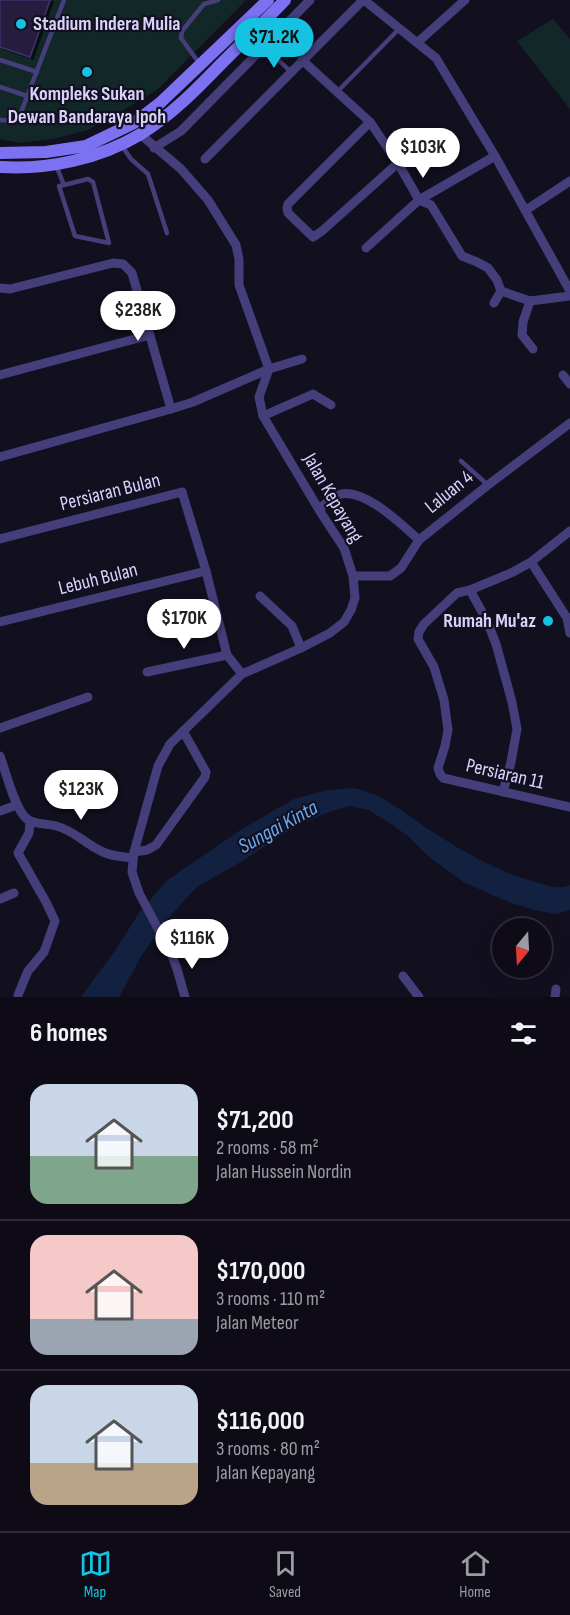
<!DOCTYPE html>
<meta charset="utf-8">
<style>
:root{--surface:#0e0b17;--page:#1c1924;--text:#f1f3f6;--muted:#9b9ba1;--line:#2e2b36;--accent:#16c2e2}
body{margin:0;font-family:"Sofia Sans Condensed",sans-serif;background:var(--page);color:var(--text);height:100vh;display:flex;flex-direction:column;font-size:22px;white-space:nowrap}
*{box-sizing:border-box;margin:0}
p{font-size:20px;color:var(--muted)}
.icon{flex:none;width:33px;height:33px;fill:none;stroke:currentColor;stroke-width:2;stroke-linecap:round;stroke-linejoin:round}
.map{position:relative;height:997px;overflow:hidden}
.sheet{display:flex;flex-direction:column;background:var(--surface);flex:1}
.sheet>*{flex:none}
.needle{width:39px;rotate:198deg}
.fabs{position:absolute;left:492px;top:918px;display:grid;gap:12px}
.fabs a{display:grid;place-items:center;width:60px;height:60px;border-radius:50%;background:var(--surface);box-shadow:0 6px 24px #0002,0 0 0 2px var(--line);font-size:30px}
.price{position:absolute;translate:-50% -51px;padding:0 14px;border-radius:21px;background:#fff;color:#222;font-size:20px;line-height:39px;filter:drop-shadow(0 2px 3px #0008)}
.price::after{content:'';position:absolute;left:50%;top:36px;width:18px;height:14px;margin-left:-9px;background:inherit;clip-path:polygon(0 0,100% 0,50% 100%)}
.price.selected{background:var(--accent);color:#111}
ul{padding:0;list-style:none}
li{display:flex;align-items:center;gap:18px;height:150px;padding:0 30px}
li+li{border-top:2px solid var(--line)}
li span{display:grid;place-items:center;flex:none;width:168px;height:120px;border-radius:18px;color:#555}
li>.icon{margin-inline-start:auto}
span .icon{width:72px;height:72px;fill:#fffc;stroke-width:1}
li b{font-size:26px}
h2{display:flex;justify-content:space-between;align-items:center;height:72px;padding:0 30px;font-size:26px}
.menu{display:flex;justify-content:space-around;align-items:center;height:84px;border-top:2px solid var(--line);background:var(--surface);font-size:16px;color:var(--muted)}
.menu a{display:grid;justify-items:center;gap:3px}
.menu .selected{color:var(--accent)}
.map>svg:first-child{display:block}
</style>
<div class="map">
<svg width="570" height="997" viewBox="0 0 570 997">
<defs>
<filter id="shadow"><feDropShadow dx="3" dy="2" stdDeviation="0" flood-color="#0009"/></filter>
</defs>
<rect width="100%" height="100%" fill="#120f1f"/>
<!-- green -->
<g fill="#122828">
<path d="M0,0h246l-88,89 -19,12 -51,29 -35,9 -33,4 -20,-4z"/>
<path d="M553,19l17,20v70l-53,-68z"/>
</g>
<!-- water -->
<path fill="#122140" d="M353,788c30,6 44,20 68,36 37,25 75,48 118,59 12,3 19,7 31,2v25l-13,4 -19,-3 -27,-8 -46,-20 -37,-27 -19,-19 -15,-11 -26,-16 -18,-4 -21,6 -31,13 -64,41 -37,21 -28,30 -27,38 -23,42h-38l33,-45 25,-39 27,-32 76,-52 52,-30 33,-9z"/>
<!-- building -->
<path fill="#251d3e" stroke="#3f3168" stroke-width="1.5" filter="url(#shadow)" d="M0,0h50l-20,57 -30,-10z"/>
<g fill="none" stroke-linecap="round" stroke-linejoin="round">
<!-- service -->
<g stroke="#443e7a" stroke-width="4.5">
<path d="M264,46l27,26"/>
<path d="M0,60l37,12"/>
<path d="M199,63l-18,-25 1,-7 22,-27 14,-4"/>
<path d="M0,87l27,9"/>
<path d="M337,92l63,-64"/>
<path d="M0,120l13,1 7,-6 44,-115"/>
<path d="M122,146l9,13 17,15 19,59"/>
<path d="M56,165l8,20 -5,1 16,50 34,7 -16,-61 -5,-3 -24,6"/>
<path d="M461,461l27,24"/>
</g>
<!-- minor -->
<g stroke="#443e7a" stroke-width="9">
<path d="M364,0l72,58 59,98 75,135"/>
<path d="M418,42l47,-42"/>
<path d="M302,60l68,62 28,41 21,37 12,5 31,51 15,6 11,6 9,12 4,11 -7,12"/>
<path d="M370,122l-82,82 -1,4 1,5 25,24 9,-6 76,-68"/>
<path d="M140,134l41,35 27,31 28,45 3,14v26l30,84 -10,28 4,19 58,97 23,35 9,28 2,22 -4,12 -7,12 -14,11 -29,15 -59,26 -72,70 -12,22 -24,86 -2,20 7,21 32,60 6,16 8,28"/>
<path d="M154,148l27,-17 129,-131"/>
<path d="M205,159l158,-159"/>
<path d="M526,210l44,-29"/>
<path d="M366,248l53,-48 76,-44"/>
<path d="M0,288l10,1 103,-26 10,1 9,9 39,136"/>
<path d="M501,291l29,10 40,-5"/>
<path d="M530,301l-7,21 -1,13 11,14"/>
<path d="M0,375l150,-40"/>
<path d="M563,375l7,9"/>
<path d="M263,416l50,-22 18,11"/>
<path d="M0,457l171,-48 22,-7 76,-33 33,-10"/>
<path d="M319,509c6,-5 13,-11 19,-14 24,-10 65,31 81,45"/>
<path d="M570,531l-39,31 -18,10 -43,18 -13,3 -33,31 -5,8 -1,7 16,28 10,33 4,30 -3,16 -7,22 2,6 3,4 127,29"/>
<path d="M0,539l182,-47 24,79 21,84 15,19"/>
<path d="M531,562l36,56 3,15"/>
<path d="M353,576h37l11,-8 18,-28 69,-55 82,-62"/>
<path d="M470,590l17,31 9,23 16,58 5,27 -6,33 -8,30"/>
<path d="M260,596l32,30 9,22"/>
<path d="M0,622l206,-51"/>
<path d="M147,672l80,-17"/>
<path d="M0,728l88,-31"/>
<path d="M0,756c6,16 14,50 25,61 6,8 21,6 31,9 19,5 28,17 45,25 9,5 21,6 32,7"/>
<path d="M0,811l17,-6"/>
<path d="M134,852l13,-2 9,-5 49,-68 1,-5 -23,-41"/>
<path d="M0,899l14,-6"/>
<path d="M403,976l16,21"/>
<path d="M18,995l10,-24 16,-19 11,-31 -9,-19 -28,-49 11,-20 1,-11"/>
<path d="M555,997l1,-8"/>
</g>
<!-- secondary -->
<g stroke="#7c71f1" stroke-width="12">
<path d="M0,153l46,-1 40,-6 48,-23 26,-20 108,-103"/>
<path d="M0,167c48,3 99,-8 141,-33 30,-19 55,-44 79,-69 22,-22 44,-43 65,-65"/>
</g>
</g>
<!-- markers -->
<g fill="#16c2e2" stroke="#120f1f" stroke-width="2">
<circle cx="21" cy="24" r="6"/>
<circle cx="87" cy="72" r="6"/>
<circle cx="548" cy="621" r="6"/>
</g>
<g text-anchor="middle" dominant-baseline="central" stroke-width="4.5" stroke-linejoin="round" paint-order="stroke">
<!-- poi labels -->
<g font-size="20" font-weight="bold" fill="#d8d1fb" stroke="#120f1f" text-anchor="start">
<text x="33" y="24">Stadium Indera Mulia</text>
<text x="87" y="94" text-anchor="middle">Kompleks Sukan<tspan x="87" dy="23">Dewan Bandaraya Ipoh</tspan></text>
<text x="536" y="621" text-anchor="end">Rumah Mu'az</text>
</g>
<!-- street labels -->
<g font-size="20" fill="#d8d1fb" stroke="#120f1f">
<text transform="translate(110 492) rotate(-14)">Persiaran Bulan</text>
<text transform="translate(449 492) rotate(-39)">Laluan 4</text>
<text transform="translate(333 498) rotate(60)">Jalan Kepayang</text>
<text transform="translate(98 579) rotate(-14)">Lebuh Bulan</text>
<text transform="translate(505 774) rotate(13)">Persiaran 11</text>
</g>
<!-- water labels -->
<g font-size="21" font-style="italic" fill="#69aaf0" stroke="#120f1f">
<text transform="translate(278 827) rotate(-29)">Sungai Kinta</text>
</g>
</g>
</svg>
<div class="fabs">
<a><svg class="needle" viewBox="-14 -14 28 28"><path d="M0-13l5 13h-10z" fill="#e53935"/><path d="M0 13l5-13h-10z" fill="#9b9ba1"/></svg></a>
</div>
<b class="price selected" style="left:274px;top:69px">$71.2K</b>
<b class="price" style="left:423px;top:179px">$103K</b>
<b class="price" style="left:138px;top:342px">$238K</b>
<b class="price" style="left:184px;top:650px">$170K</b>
<b class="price" style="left:81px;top:821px">$123K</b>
<b class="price" style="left:192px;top:970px">$116K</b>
</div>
<section class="sheet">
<h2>6 homes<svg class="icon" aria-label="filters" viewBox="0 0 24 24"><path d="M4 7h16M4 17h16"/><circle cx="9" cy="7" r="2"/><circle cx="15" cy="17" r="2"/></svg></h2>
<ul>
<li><span style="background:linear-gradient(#c9d6e8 60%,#7fa58c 0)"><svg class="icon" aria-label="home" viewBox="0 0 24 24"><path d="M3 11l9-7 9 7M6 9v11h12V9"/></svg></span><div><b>$71,200</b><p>2 rooms · 58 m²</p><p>Jalan Hussein Nordin</p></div></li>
<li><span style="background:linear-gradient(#f6c9c9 70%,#9aa5b1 0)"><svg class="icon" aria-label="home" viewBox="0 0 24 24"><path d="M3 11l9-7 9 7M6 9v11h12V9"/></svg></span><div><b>$170,000</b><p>3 rooms · 110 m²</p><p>Jalan Meteor</p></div></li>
<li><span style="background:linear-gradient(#c9d6e8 65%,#b9a48a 0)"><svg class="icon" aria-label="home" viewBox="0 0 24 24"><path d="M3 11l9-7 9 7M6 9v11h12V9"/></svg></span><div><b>$116,000</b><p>3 rooms · 80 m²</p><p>Jalan Kepayang</p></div></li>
</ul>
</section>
<nav class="menu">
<a class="selected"><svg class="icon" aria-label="map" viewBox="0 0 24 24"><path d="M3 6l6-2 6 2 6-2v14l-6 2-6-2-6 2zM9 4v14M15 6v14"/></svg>Map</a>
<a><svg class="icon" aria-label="saved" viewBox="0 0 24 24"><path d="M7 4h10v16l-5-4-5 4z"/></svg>Saved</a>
<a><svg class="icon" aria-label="home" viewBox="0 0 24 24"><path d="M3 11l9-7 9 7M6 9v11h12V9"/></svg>Home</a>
</nav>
